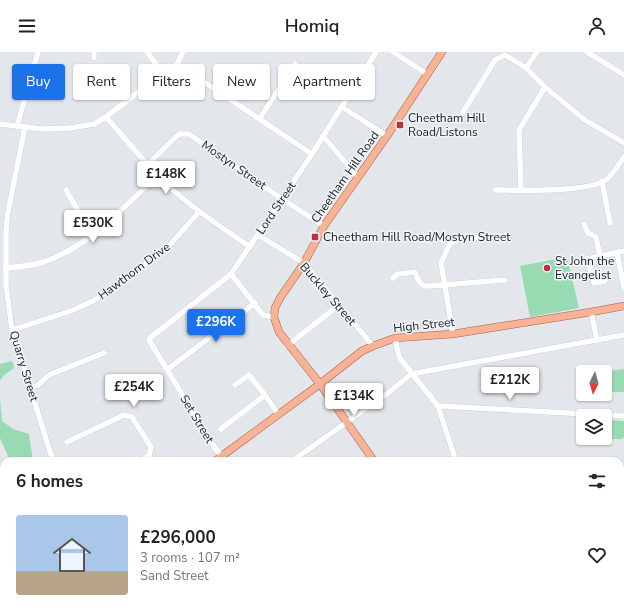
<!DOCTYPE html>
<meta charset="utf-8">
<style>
:root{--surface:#fff;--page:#f6f6f6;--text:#222;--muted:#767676;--line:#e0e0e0;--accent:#1a73e8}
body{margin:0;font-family:"Nunito Sans",sans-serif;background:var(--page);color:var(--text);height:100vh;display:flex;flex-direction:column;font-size:15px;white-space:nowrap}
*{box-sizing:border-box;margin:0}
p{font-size:13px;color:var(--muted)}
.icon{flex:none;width:22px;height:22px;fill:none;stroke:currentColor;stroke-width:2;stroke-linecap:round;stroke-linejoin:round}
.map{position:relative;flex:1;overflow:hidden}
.side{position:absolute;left:0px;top:405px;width:624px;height:156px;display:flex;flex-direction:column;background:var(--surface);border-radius:12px 12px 0 0;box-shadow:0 1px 3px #0004}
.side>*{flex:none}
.banner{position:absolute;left:12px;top:12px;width:400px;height:36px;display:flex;gap:8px}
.needle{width:26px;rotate:185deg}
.fabs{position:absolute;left:576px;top:313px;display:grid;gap:8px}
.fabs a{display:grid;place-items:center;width:36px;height:36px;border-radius:4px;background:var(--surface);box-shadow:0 1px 3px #0004;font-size:20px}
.price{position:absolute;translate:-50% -34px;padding:0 9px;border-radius:4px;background:#fff;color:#222;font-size:13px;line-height:26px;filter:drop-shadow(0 1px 2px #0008)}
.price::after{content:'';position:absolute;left:50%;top:24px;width:12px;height:9px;margin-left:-6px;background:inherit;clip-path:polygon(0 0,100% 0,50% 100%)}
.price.active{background:var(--accent);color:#fff}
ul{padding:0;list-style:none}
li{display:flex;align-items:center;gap:12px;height:100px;padding:0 16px}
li+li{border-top:1px solid var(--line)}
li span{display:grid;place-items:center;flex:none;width:112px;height:80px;border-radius:4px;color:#555}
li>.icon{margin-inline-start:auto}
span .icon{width:48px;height:48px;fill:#fffc;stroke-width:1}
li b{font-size:17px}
h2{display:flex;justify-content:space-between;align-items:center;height:48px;padding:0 16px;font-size:17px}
.chip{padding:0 14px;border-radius:4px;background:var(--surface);box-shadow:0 1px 3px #0004;font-size:14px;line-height:36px}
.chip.active{background:var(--accent);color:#fff}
header{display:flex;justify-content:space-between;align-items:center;height:52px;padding:0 16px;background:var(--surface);font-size:18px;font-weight:600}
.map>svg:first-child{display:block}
</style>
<header><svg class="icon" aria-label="menu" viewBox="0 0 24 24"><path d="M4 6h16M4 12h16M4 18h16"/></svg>Homiq<svg class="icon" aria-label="person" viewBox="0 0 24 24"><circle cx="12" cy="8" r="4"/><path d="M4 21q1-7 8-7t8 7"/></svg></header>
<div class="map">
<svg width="624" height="561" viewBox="0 0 624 561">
<rect width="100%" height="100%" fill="#e3e7ec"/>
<!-- green -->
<g fill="#98dab1">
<path d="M567,205l12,51 -49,9 -10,-51z"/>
<path d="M11,309l2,2 1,5 -10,7 -4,6v-17z"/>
<path d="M624,317v23h-19v-20h-4z"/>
<path d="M0,345l2,24 11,8 16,5 4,27h-23l-10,-23z"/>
<path d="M605,368l19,1v16l-2,2h-21l-2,-1h6z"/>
</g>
<!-- water -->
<g fill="#a6d4f4">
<path d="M620,492l4,5v29l-4,-8z"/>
<path d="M355,557h24l-6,4h-25z"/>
</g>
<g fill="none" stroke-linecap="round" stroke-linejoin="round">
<!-- minor casing -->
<g stroke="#babec2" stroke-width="6">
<g id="minor">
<path d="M147,0l16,21"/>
<path d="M393,0l34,22"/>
<path d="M587,0l37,23"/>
<path d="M94,6v-6"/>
<path d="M177,12l135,90"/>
<path d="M526,16l11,-16"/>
<path d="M342,55l45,29"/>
<path d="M462,62l33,-54 10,-5 21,13 19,19 40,33 39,23"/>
<path d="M106,65c22,25 43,51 68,74 24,21 50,38 76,56"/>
<path d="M260,66l35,-54"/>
<path d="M0,72l42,5 28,-1 24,-4 12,-7 57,-44 14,-9 6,-12"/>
<path d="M17,74l21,-74"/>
<path d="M25,75l-17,85 -2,18v55l6,45 41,131"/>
<path d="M323,84l35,41"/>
<path d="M147,113l32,-31h10l93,65 42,27"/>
<path d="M602,129l8,42"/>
<path d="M66,138l26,44"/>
<path d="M495,138c24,0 96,3 112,-11 7,-6 12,-15 17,-22"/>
<path d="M521,138l-2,-60 26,-43"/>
<path d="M584,172l4,9 8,4 4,19"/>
<path d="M258,183l46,28 69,83"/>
<path d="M617,201l7,34"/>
<path d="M588,207l6,24 11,-2"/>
<path d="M573,210l51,-11"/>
<path d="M5,216c13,-1 26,-2 39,-6 46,-16 80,-55 114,-87"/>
<path d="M231,222l32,41 11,2"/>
<path d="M393,226l5,-4 17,-2c4,9 4,14 15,14l75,-6"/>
<path d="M591,260l6,28"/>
<path d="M12,278l59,-19 22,-10 22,-14 52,-39 32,-36"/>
<path d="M453,282l-12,-71 9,-20 12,-4 45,-4"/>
<path d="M395,286l4,19 39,49 18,55"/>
<path d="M288,293l51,-40"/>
<path d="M168,317l87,-66"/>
<path d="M30,336l8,-3 11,-10 55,-22"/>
<path d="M265,343l13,19"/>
<path d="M438,354l186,10"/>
<path d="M221,377l44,-34 -16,-20 -14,10"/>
<path d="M67,390l57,-27 8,2 19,30 -2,9 -10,5"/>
<path d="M225,409l-10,-13 -66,-108 1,-2 81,-64 81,-120 64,-102"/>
<path d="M292,409l96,-68 23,-19 213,-39"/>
<path d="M0,489h4"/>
<path d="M163,557l2,4"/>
<path d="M495,557l3,4"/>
<path d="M70,561l7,-4"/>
<path d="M228,561l6,-4"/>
</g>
</g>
<!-- major casing -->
<g stroke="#a85e3f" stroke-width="8">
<g id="major">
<path d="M215,409l105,-77 42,-33 11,-5 22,-8 58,-4 138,-22 33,-6"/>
<path d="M374,409l-54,-77 -41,-52 -5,-15 1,-9 5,-10 24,-35 20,-37 63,-90 55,-84"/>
<path d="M620,476l4,4"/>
<path d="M0,525l4,-1"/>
</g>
</g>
<!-- minor -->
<use href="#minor" stroke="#fff" stroke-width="5.5"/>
<!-- major -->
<use href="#major" stroke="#f8b396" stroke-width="7"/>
</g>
<!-- markers -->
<g fill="#c03045" stroke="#f0f5f9" stroke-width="1.5">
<rect x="396" y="69" width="8" height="8" rx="2"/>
<rect x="311" y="181" width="8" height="8" rx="2"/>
<circle cx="547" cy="216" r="4"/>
</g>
<g text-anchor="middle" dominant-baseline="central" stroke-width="3" stroke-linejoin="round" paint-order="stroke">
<!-- poi labels -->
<g font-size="12" fill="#1c1e1f" stroke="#f0f5f9" text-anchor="start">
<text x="408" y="66">Cheetham Hill<tspan x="408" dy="14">Road/Listons</tspan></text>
<text x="323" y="185">Cheetham Hill Road/Mostyn Street</text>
<text x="555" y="209">St John the<tspan x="555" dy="14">Evangelist</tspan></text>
</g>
<!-- street labels -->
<g font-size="12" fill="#1c1e1f" stroke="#f0f5f9">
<text transform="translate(234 113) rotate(35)">Mostyn Street</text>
<text transform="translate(345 125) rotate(-55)">Cheetham Hill Road</text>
<text transform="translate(276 156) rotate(-56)">Lord Street</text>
<text transform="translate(134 219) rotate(-37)">Hawthorn Drive</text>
<text transform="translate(328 242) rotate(49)">Buckley Street</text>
<text transform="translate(424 273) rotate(-6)">High Street</text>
<text transform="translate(24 314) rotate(73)">Quarry Street</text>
<text transform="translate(197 367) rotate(59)">Set Street</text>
</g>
</g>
</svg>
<div class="fabs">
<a><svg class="needle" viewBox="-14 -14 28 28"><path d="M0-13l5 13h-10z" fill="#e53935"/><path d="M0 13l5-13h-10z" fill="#767676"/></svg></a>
<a><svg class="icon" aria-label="layers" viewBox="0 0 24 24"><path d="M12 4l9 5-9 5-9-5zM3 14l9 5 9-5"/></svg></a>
</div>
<b class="price" style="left:166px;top:143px">£148K</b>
<b class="price" style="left:93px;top:192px">£530K</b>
<b class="price active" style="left:216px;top:291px">£296K</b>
<b class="price" style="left:510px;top:349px">£212K</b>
<b class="price" style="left:134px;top:356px">£254K</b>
<b class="price" style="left:354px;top:365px">£134K</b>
<div class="banner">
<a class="chip active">Buy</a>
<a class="chip">Rent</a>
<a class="chip">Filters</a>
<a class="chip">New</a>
<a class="chip">Apartment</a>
</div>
<section class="side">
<h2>6 homes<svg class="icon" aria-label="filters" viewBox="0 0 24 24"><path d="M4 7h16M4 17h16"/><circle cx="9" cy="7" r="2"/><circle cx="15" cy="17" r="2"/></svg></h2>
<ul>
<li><span style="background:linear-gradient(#a9c7e8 70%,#b9a48a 0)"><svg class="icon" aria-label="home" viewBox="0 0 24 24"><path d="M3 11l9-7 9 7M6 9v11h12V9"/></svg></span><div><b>£296,000</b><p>3 rooms · 107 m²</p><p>Sand Street</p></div><svg class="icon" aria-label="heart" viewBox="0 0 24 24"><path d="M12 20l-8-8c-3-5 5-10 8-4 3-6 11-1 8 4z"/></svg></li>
</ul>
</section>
</div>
